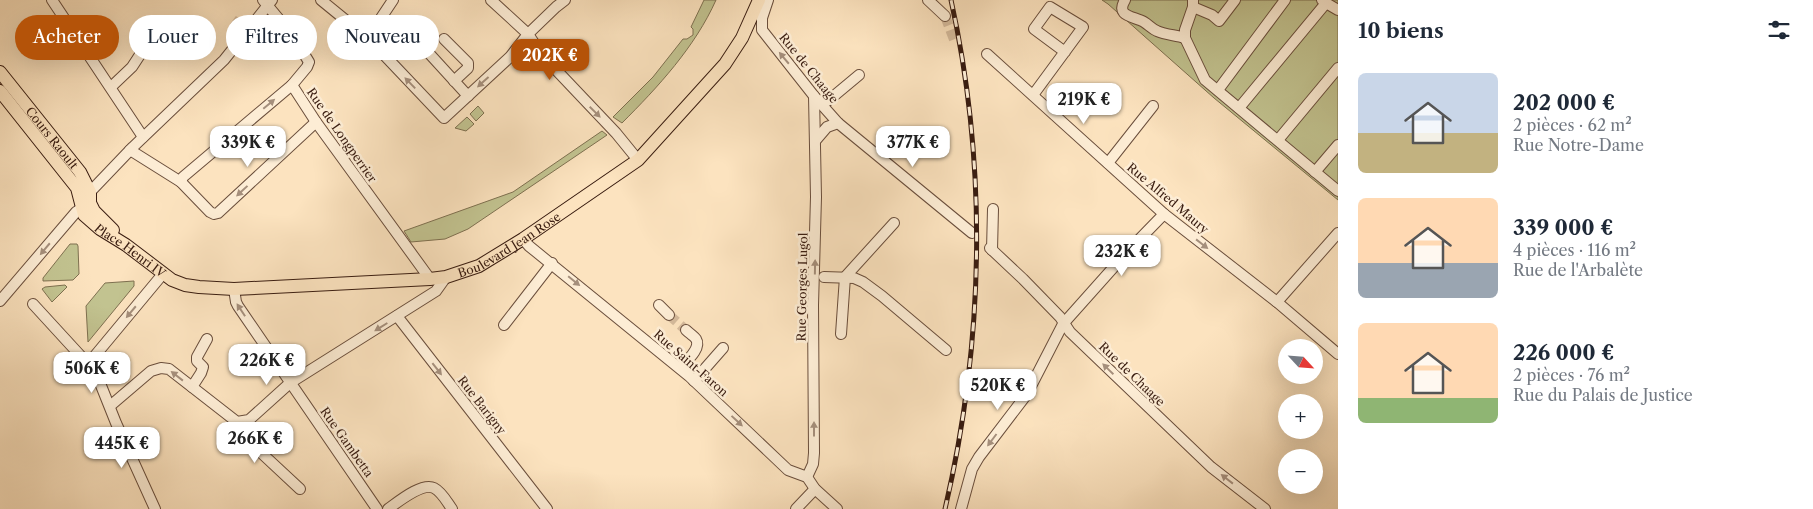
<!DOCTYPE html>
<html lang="fr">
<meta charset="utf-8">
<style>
:root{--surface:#fff;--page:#f2f2f3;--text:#1f2937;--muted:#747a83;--accent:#b45309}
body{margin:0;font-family:"Libre Caslon Text",serif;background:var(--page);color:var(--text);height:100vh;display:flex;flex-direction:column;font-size:19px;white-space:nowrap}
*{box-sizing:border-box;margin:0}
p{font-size:16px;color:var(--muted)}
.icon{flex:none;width:28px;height:28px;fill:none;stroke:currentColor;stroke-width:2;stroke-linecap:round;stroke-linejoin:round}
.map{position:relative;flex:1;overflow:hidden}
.side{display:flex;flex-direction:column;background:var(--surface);width:475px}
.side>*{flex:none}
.banner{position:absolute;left:15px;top:15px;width:475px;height:45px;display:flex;gap:10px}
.needle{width:32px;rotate:116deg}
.tools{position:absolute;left:1278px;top:339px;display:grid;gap:10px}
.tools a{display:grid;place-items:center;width:45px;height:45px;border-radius:50%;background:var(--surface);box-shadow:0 5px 20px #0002;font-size:25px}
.price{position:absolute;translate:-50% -42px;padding:0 11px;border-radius:10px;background:#fff;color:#222;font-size:16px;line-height:32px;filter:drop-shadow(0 1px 2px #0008)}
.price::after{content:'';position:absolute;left:50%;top:30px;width:15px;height:11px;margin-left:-8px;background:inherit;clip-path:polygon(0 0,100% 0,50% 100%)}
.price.current{background:var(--accent);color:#fff}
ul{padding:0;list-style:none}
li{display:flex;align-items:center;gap:15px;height:125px;padding:0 20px}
li span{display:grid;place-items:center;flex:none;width:140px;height:100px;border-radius:8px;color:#555}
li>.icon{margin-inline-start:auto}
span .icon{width:60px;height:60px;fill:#fffc;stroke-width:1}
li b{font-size:21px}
h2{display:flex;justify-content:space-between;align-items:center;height:60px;padding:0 20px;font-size:21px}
.tag{padding:0 18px;border-radius:22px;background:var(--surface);box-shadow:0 5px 20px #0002;font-size:18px;line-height:45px}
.tag.current{background:var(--accent);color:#fff}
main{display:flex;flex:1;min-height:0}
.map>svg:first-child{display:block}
</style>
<main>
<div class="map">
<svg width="1338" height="509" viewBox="0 0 1338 509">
<rect width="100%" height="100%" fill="#fce3bf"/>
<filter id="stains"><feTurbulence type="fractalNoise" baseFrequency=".004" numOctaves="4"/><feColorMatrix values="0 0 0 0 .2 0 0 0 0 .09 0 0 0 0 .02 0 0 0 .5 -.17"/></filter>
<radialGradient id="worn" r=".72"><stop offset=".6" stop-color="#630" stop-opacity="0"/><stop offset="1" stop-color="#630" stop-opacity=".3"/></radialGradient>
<!-- green -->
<g fill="#c2c390" stroke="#7e7050">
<path d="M704,0h12c-21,47 -58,87 -94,123l-9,-6 40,-40 30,-38h4l6,-4v-6l-2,-2z"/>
<path d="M1102,0h236v200l-124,-102 -106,-94z"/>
<path d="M478,106l6,7 -8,8 -6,-7z"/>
<path d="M467,117l7,7 -8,7 -11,-3z"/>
<path d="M602,131l5,4 -139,94 -23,10 -34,3 -7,-11 109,-39z"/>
<path d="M70,244h7l1,2 1,28 -6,6 -30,1v-3z"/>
<path d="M134,281v5l-46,56 -2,-36 19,-23z"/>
<path d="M65,285l2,2 -15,15 -10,-13 3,-2z"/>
</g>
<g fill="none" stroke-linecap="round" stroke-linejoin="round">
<!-- minor-tunnel -->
<g stroke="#d5bb9c" stroke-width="10" stroke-dasharray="10 5" stroke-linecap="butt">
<path d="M945,16l10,26"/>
<path d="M233,20l10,7"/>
<path d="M669,315l17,15"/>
</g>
<!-- minor casing -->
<g stroke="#6a4e3c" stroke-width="12">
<g id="minor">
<path d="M52,0l91,137"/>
<path d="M321,0l49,40 74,78 66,-61 18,-23 28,-27 9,-7"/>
<path d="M491,0l37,34 14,21 74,78 22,27"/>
<path d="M768,0l-6,18v12l52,66 24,27 134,110"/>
<path d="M928,0l17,16"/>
<path d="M1125,0c-10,17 9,16 19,22 5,3 8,7 13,9 9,4 19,4 28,7"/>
<path d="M1193,0v7l-8,23v8l20,42 133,111"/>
<path d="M1326,3l12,7"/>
<path d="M1193,7l19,8 7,6 16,-21"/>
<path d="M444,39l24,24v5l-14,13"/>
<path d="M370,40l3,-10 20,-30"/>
<path d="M426,50l42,46"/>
<path d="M987,54l177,160 113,88 61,52"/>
<path d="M292,85l24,37 114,157"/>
<path d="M111,87l21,-20 15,-23"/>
<path d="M1218,90l67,-90"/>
<path d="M1033,95l50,-68 -33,-20 -16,22 31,23"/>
<path d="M822,104l7,-4 30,-25"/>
<path d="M1239,108l87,-105 -4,-3"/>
<path d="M1278,140l60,-72"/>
<path d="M815,141l12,-14 11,-4"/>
<path d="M130,150l51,32 29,30 4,2 4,-1 98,-91"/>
<path d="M1108,163l45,-57"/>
<path d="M1315,172l23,-27"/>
<path d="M181,182l2,-5 109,-92 15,-18 2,-5 -16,-26 -30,-36"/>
<path d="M90,192l43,-45 91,-87 48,-60"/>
<path d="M523,239l6,7 160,130 99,94 19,7 8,12 22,20"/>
<path d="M990,248l33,31 37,38 10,15 141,135 54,42"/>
<path d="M992,250l1,-41"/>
<path d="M824,277l30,1 9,4 19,14 64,54"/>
<path d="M234,289l2,13 2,4 139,203"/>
<path d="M0,301l76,-89 12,-8"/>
<path d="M1277,302l61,-69"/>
<path d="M33,304l55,60 12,19 16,40 39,86"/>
<path d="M659,305l10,10"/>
<path d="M397,316l150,193"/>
<path d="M504,325l48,-62"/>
<path d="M841,334l4,-57 49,-54"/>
<path d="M88,364l74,-89"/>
<path d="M680,368c5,-6 22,-19 16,-29 -2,-3 -7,-6 -10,-9"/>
<path d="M694,381l29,-33"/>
<path d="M192,387l9,-14 2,-6 -6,-6v-4l10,-18"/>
<path d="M110,406l41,-35 10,-3 8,1 68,53 12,-2 41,-37 146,-92 10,-14"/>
<path d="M237,422l4,12 59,55"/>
<path d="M807,477l6,-13 1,-11 -1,-148 3,-108 -2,-101"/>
<path d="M388,509c10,-7 34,-27 46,-21 8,4 13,14 18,21"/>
<path d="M796,509l19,-20"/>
<path d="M961,509l11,-40 7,-12 48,-63 36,-70 66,-74 35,-36"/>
</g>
</g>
<!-- major casing -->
<g stroke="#391c10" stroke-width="14">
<g id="major">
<path id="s1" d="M0,72l80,100 10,20v11l4,8 19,19"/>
<path id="s2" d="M0,91l77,97 7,27 16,14 26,16 46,35 13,5 14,2 35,2 196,-10 16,-2 33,-11 44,-27 115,-79 87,-96 17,-26 17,-38"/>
</g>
</g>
<!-- minor -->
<use href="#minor" stroke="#fdedd5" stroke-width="10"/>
<!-- major -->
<use href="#major" stroke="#fce3bf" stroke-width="12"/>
<!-- rail casing -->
<g stroke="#391c10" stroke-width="5">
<path id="rail" d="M945,509c39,-167 43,-341 6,-509"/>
</g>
<!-- rail -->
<use href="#rail" stroke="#fdedd5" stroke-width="3" stroke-dasharray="9" stroke-linecap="butt"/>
</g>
<!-- one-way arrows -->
<defs><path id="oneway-solid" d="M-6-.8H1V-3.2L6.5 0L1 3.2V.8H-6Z" transform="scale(1.25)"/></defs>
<g fill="#a58f7c">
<use href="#oneway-solid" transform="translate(784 58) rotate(-130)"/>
<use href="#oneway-solid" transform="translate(483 82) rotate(138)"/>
<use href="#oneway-solid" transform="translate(410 83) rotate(-134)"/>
<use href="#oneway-solid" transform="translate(269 104) rotate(-40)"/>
<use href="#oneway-solid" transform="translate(595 112) rotate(45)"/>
<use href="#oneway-solid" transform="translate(242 191) rotate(137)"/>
<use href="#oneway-solid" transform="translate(1202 244) rotate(38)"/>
<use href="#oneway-solid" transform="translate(45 249) rotate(130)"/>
<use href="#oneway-solid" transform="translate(815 267) rotate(-89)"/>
<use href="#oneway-solid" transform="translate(574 281) rotate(39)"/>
<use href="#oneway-solid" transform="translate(241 310) rotate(-123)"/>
<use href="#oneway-solid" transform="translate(131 312) rotate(130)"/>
<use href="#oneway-solid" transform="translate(381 327) rotate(148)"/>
<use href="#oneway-solid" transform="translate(437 369) rotate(52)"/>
<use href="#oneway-solid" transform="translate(1108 369) rotate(-136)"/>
<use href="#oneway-solid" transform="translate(177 376) rotate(-142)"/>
<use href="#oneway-solid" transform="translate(737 421) rotate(43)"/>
<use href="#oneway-solid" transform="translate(814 429) rotate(-90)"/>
<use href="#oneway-solid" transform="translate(992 440) rotate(127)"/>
<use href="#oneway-solid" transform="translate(1227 479) rotate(-142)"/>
</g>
<g text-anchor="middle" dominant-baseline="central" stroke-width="5" stroke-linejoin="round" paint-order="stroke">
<!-- street labels -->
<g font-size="12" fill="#391c10" stroke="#fdedd5">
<text transform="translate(809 68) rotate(51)">Rue de Chaage</text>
<text transform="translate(342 135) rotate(55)">Rue de Longperrier</text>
<text stroke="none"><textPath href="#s1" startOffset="84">Cours Raoult</textPath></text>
<text transform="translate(1168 198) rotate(40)">Rue Alfred Maury</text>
<text stroke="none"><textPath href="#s2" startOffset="608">Boulevard Jean Rose</textPath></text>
<text stroke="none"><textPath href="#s2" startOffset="210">Place Henri IV</textPath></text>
<text transform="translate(802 287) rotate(-89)">Rue Georges Lugol</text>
<text transform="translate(691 363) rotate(41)">Rue Saint-Faron</text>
<text transform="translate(1132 374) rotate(44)">Rue de Chaage</text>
<text transform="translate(482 405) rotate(52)">Rue Barigny</text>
<text transform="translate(347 442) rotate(55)">Rue Gambetta</text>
</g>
</g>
<rect width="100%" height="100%" filter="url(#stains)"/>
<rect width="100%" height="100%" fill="url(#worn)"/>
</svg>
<div class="tools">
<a><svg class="needle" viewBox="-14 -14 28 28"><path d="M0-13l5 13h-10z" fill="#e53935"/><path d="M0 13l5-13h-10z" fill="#747a83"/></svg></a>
<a>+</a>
<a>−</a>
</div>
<b class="price current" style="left:550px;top:81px">202K €</b>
<b class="price" style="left:1084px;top:125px">219K €</b>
<b class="price" style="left:248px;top:168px">339K €</b>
<b class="price" style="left:913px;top:168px">377K €</b>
<b class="price" style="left:1122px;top:277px">232K €</b>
<b class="price" style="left:267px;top:386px">226K €</b>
<b class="price" style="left:92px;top:394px">506K €</b>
<b class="price" style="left:998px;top:411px">520K €</b>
<b class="price" style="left:255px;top:464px">266K €</b>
<b class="price" style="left:122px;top:469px">445K €</b>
<div class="banner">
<a class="tag current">Acheter</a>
<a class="tag">Louer</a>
<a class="tag">Filtres</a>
<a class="tag">Nouveau</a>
</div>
</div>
<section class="side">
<h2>10 biens<svg class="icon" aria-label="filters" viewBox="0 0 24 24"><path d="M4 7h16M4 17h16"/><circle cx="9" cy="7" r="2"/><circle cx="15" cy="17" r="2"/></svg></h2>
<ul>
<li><span style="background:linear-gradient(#c9d6e8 60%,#c2b280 0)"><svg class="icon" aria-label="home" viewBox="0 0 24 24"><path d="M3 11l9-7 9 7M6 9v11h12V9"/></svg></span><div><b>202 000 €</b><p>2 pièces · 62 m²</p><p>Rue Notre-Dame</p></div></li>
<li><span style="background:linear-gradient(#ffd9b3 65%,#9aa5b1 0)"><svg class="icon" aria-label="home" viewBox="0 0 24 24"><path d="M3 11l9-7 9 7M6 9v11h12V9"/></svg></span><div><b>339 000 €</b><p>4 pièces · 116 m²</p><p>Rue de l'Arbalète</p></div></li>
<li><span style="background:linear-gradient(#ffd9b3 75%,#8fb573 0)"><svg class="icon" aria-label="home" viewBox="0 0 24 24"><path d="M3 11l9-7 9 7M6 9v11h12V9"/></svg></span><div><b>226 000 €</b><p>2 pièces · 76 m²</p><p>Rue du Palais de Justice</p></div></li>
</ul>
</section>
</main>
